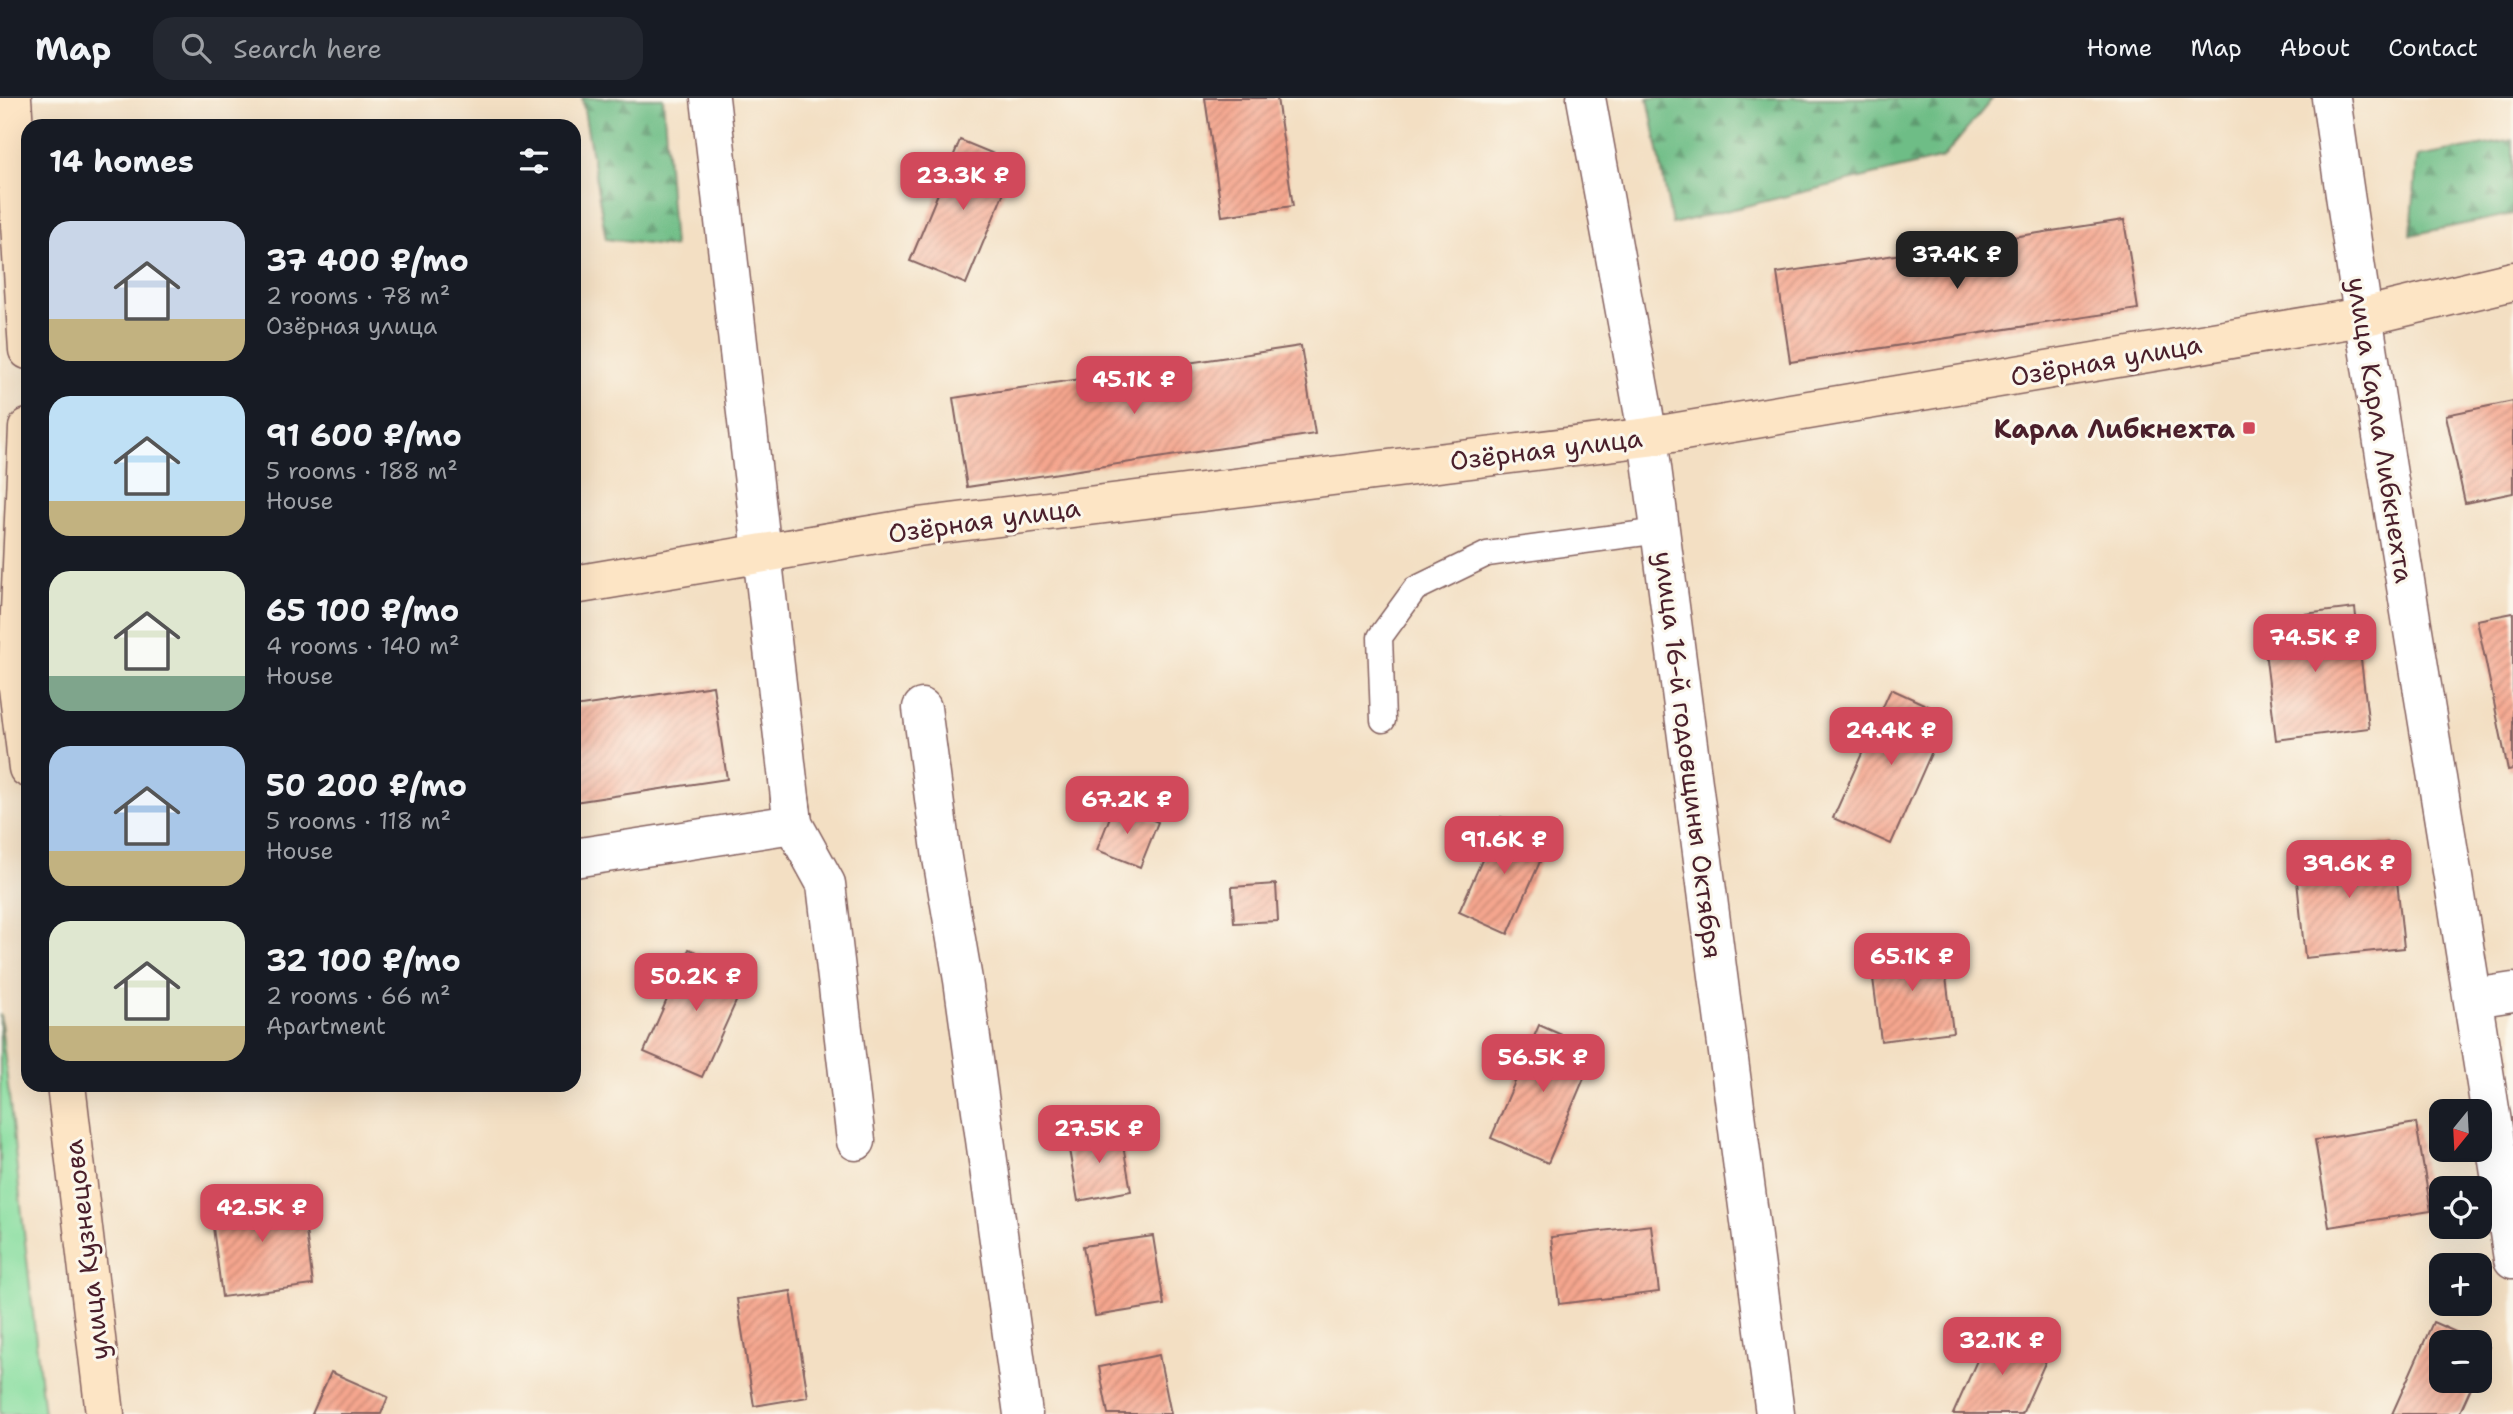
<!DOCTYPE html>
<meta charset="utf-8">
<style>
:root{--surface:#171b24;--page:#242831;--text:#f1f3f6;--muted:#9ea1a6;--line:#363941;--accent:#d1495b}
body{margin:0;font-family:"Shantell Sans",sans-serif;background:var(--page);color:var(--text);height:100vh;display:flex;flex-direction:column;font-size:26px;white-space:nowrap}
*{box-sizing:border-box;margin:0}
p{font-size:23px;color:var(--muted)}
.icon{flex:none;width:38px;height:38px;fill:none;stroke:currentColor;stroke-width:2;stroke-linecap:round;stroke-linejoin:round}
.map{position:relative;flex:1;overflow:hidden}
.drawer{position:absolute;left:21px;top:21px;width:560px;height:973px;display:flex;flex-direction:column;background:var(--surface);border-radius:21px;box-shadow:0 7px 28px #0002}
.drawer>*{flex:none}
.needle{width:46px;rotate:198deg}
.fabs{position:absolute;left:2429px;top:1001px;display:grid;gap:14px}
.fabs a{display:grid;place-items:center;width:63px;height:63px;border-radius:14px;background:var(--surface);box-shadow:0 7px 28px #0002;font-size:35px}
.price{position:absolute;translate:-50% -60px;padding:0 16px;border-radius:14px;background:var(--accent);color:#fff;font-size:23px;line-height:46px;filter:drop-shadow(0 2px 4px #0008)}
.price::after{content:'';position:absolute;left:50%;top:42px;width:21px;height:16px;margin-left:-10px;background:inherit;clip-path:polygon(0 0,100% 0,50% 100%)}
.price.current{background:#222;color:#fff}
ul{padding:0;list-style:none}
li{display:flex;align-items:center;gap:21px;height:175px;padding:0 28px}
li span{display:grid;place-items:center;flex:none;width:196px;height:140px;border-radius:21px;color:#555}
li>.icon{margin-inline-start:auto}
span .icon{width:84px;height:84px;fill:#fffc;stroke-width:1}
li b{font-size:30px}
h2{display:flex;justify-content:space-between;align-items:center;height:84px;padding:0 28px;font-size:30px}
header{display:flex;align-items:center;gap:42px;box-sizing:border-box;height:98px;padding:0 35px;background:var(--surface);border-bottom:2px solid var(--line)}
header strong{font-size:33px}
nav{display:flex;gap:38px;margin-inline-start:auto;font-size:24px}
.search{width:490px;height:63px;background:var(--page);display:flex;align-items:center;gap:18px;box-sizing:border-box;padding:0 24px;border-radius:21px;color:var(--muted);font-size:26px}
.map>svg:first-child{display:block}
</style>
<header>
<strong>Map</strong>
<div class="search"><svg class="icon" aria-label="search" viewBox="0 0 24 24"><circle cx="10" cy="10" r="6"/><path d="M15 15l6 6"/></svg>Search here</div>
<nav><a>Home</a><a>Map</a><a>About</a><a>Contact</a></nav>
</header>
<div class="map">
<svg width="2513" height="1316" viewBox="0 0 2513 1316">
<defs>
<pattern id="forest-firs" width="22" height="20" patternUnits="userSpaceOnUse" patternTransform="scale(1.75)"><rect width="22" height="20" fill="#6ebd86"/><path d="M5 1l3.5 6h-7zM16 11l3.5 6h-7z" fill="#5c996e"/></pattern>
<pattern id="building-hatch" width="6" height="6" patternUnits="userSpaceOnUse" patternTransform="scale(1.75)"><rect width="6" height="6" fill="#f5a68e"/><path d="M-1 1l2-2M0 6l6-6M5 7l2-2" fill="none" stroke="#c88774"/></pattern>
</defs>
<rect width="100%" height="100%" fill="#fbf7ec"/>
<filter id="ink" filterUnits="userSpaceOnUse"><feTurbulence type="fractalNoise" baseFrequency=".0143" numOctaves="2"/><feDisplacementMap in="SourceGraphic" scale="14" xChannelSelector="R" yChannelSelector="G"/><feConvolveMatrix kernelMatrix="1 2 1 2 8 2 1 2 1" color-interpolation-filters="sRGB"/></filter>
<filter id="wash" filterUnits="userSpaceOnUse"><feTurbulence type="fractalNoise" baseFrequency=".00686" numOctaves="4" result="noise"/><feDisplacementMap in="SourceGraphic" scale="28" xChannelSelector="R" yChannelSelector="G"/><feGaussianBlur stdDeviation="1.57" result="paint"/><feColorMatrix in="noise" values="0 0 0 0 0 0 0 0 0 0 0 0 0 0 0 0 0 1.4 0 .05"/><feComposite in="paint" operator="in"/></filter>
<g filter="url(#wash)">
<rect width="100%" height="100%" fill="#f3dfc3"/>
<!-- forest -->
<g fill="url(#forest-firs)" stroke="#5c6e58" stroke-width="2">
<path d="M582,0h81l11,149 -68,-8z"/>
<path d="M1648,0h345l-50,60 -271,66z"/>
<path d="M2513,42v74l-102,21 6,-78z"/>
</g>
<!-- park -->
<path fill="#89dea0" stroke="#6a7e66" stroke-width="2" d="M0,916l44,400h-44z"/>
<g id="blocks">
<!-- building -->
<g fill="url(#building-hatch)">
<path d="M1205,0h72l16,108 -71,10z"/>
<path d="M960,42l56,23 -50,121 -56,-23z"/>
<path d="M2124,122l14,89 -348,53 -13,-89z"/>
<path d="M1301,248l14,88 -348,53 -14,-89z"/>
<path d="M2513,303v92l-48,10 -19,-88z"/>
<path d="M2355,510l14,120 -93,12 -15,-121z"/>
<path d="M2513,515v156l-5,1 -31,-150z"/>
<path d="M713,588l14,93 -153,23v-95z"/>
<path d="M1891,591l57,26 -57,129 -58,-26z"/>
<path d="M1115,706l43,18 -18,45 -43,-17z"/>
<path d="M1501,719l49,22 -42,95 -49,-22z"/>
<path d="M2393,744l11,106 -99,10 -11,-106z"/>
<path d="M1276,786l2,37 -44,2 -2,-36z"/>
<path d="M1942,848l11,86 -72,9 -11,-86z"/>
<path d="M689,851l59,26 -46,102 -58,-25z"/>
<path d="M1539,927l57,25 -48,113 -57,-25z"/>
<path d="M2416,1025l15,88 -102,16 -14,-87z"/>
<path d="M1120,1030l11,63 -53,10 -11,-63z"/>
<path d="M301,1094l12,93 -91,12 -12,-93z"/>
<path d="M1651,1127l8,67 -100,12 -8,-67z"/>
<path d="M1153,1138l11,69 -69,11 -12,-70z"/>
<path d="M791,1193l17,106 -54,9 -17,-107z"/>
<path d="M2433,1224l45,20h-37v39h33l-15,33h-67z"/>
<path d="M1991,1231l58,25 -27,60h-69z"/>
<path d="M2480,1245l9,4 -9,21z"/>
<path d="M1159,1257l12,59h-63l-9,-47z"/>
<path d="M331,1274l57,25 -7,17h-69z"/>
</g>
</g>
</g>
<g filter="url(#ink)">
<use href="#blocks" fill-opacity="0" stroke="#856260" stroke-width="2"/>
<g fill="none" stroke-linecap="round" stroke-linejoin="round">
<!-- lane casing -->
<g stroke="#856260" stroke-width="27">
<path id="lane" d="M1383,622l-3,-83 35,-48 72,-35 173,-23"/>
</g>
<!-- street casing -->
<g stroke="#856260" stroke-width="41">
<g id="street">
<path d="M1586,0l62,339 127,977"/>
<path d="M2331,0c55,388 124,774 182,1161"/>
<path d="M922,610l20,150 21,122 60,434"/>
<path d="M790,701l3,25 33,60 30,257"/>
<path d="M574,760l219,-34 -83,-726"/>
<path d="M2474,900l39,-6"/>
</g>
</g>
<!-- secondary casing -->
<g stroke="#856260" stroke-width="41">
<g id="secondary">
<path d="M12,0l16,252"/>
<path d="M28,330l-11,252 11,88"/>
<path d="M574,487l344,-58 730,-90 714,-120 151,-36"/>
<path d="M66,987l39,329"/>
</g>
</g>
<!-- lane -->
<use href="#lane" stroke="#fff" stroke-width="24"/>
<!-- street -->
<use href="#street" stroke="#fff" stroke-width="38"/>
<!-- secondary -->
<use href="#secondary" stroke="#fde5c5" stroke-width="38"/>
</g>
</g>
<!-- markers -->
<rect fill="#d1495b" stroke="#fbf7ec" stroke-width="2.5" x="2242" y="323" width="14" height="14" rx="3.5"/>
<g text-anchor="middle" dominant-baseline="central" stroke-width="6" stroke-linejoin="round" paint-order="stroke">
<!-- street labels -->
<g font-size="26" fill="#4a1f2b" stroke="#fbf7ec">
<text transform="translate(2106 262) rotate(-10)">Озёрная улица</text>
<text transform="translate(2381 332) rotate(81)">улица Карла Либкнехта</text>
<text transform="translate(1546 351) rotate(-7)">Озёрная улица</text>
<text transform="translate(984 422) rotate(-8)">Озёрная улица</text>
<text transform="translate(1689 657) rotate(83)">улица 16-й годовщины Октября</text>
<text transform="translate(86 1152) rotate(-97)">улица Кузнецова</text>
</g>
<!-- poi labels -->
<g font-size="26" font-weight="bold" fill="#4a1f2b" stroke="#fbf7ec" text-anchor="end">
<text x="2235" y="330">Карла Либкнехта</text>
</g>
</g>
</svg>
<div class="fabs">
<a><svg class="needle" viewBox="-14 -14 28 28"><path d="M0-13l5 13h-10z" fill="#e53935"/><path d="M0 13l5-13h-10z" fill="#9ea1a6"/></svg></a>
<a><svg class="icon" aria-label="locate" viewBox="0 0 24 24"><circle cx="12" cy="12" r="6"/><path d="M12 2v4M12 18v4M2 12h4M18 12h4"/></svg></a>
<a>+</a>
<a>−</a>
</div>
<b class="price" style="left:963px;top:114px">23.3K ₽</b>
<b class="price current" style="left:1957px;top:193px">37.4K ₽</b>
<b class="price" style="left:1134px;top:318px">45.1K ₽</b>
<b class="price" style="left:2315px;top:576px">74.5K ₽</b>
<b class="price" style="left:1891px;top:669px">24.4K ₽</b>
<b class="price" style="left:1127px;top:738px">67.2K ₽</b>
<b class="price" style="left:1504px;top:778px">91.6K ₽</b>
<b class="price" style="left:2349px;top:802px">39.6K ₽</b>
<b class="price" style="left:1912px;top:895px">65.1K ₽</b>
<b class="price" style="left:696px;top:915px">50.2K ₽</b>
<b class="price" style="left:1543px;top:996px">56.5K ₽</b>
<b class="price" style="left:1099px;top:1067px">27.5K ₽</b>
<b class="price" style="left:262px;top:1146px">42.5K ₽</b>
<b class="price" style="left:2002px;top:1279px">32.1K ₽</b>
<section class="drawer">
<h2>14 homes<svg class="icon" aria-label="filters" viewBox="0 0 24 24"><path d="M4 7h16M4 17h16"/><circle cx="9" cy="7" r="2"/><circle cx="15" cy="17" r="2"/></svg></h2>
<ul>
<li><span style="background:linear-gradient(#c9d6e8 70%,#c2b280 0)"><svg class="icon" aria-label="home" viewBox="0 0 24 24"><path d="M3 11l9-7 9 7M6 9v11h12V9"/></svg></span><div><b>37 400 ₽/mo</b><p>2 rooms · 78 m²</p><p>Озёрная улица</p></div></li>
<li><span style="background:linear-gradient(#bfe0f5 75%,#c2b280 0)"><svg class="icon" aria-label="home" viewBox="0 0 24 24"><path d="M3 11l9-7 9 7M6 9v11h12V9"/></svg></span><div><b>91 600 ₽/mo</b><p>5 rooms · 188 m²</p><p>House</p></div></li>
<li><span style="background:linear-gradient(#dfe7d0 75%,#7fa58c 0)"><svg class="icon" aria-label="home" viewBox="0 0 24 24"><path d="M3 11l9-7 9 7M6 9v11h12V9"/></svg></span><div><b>65 100 ₽/mo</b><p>4 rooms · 140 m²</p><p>House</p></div></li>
<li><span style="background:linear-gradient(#a9c7e8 75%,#c2b280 0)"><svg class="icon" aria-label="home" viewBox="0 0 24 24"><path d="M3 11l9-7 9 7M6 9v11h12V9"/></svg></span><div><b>50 200 ₽/mo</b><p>5 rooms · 118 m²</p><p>House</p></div></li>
<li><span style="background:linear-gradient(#dfe7d0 75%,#c2b280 0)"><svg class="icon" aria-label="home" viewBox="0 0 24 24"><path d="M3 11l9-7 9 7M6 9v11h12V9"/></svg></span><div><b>32 100 ₽/mo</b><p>2 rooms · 66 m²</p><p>Apartment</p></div></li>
</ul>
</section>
</div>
